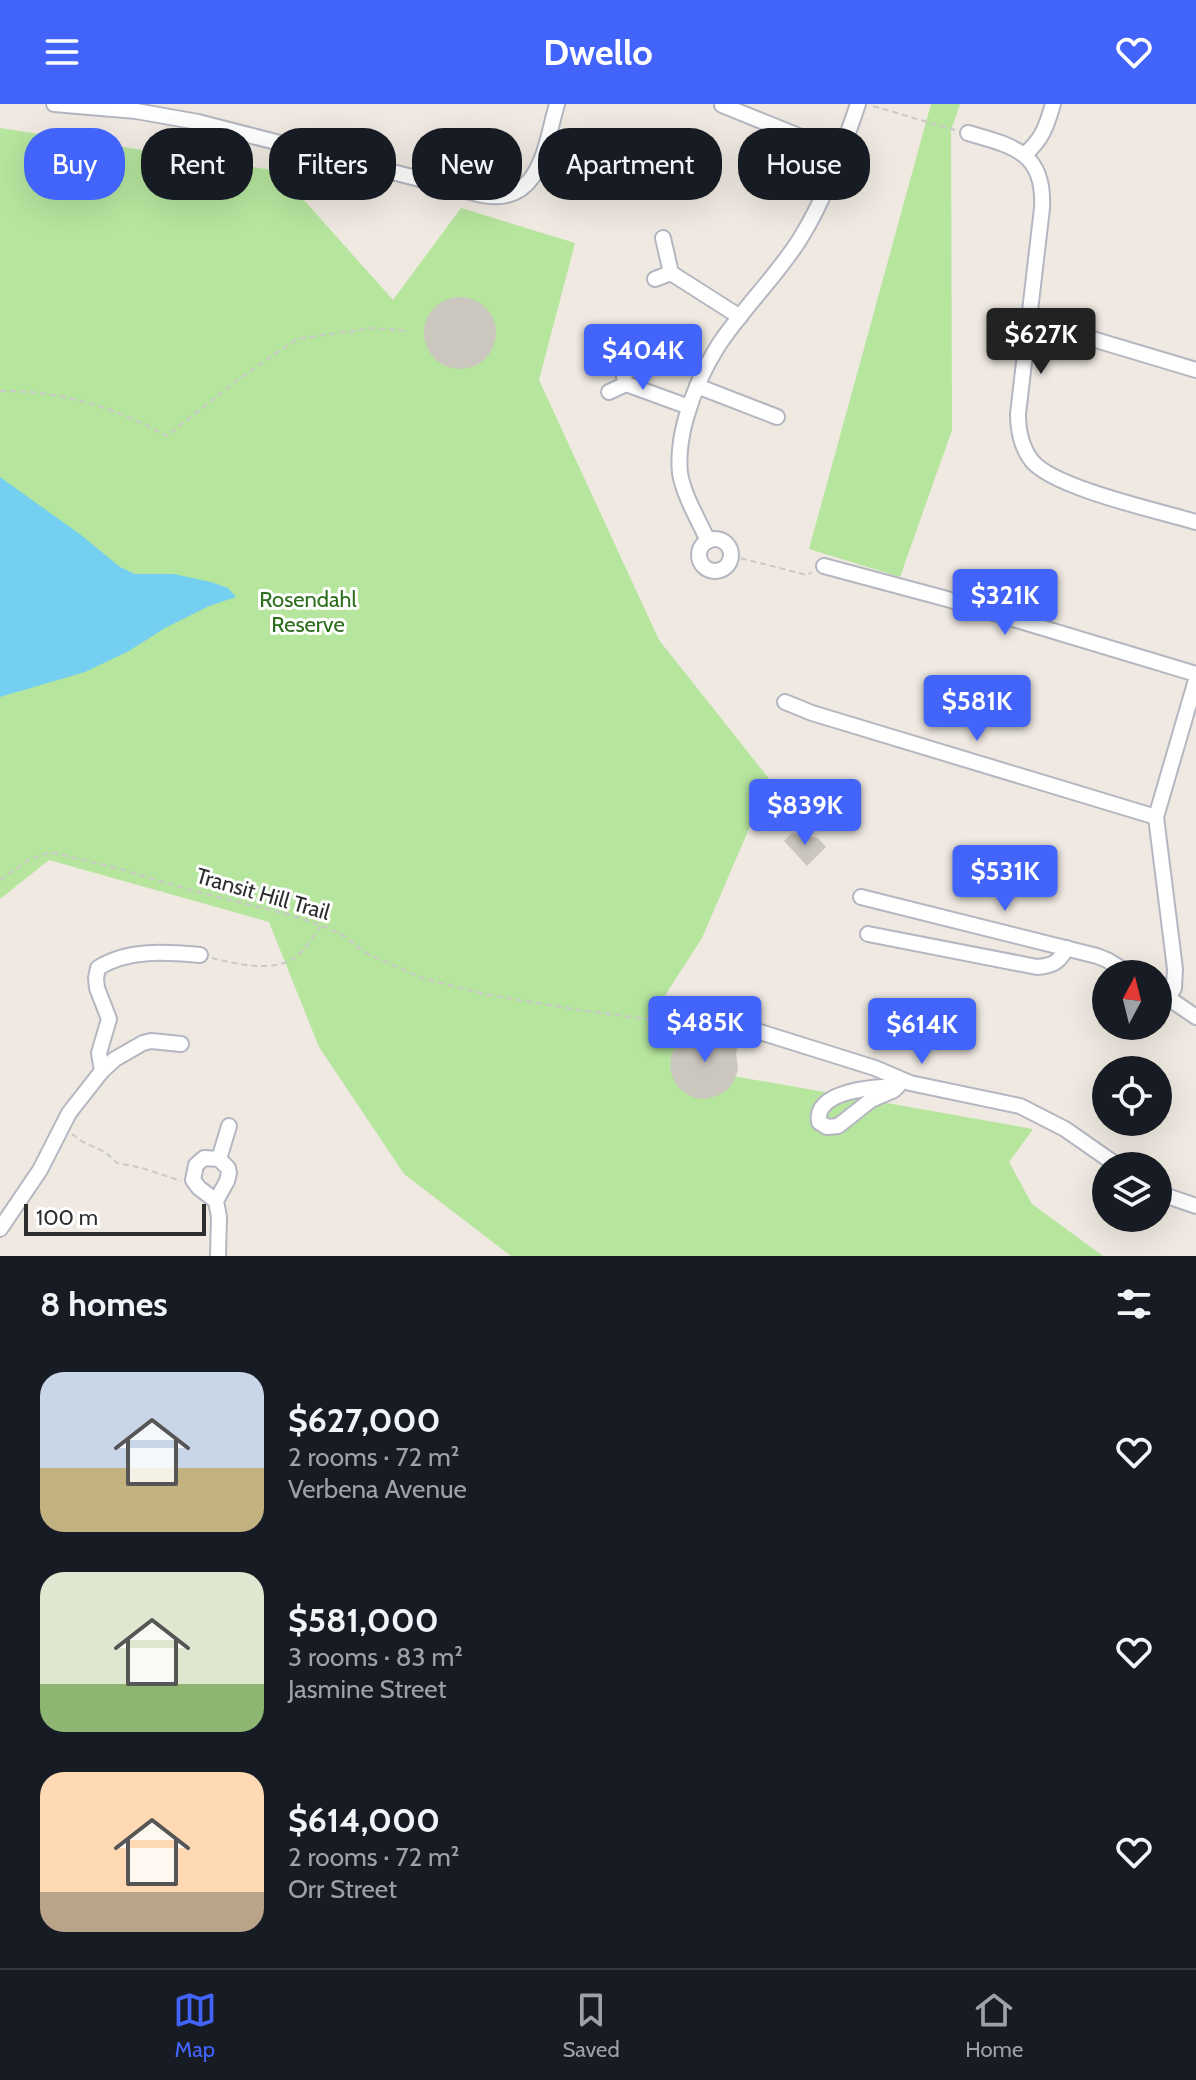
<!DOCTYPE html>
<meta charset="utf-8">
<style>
:root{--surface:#171b24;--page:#242831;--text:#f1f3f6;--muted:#9ea1a6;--line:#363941;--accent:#4264fb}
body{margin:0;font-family:Cabin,sans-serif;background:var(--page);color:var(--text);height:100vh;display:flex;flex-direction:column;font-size:30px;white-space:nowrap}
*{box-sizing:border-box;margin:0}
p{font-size:26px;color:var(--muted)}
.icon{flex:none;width:44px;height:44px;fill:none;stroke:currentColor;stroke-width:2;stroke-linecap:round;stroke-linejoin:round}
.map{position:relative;height:1152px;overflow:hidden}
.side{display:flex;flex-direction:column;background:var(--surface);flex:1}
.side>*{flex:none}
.banner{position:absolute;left:24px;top:24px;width:1148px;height:72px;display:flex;gap:16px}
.needle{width:52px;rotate:7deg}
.controls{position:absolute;left:1092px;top:856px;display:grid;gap:16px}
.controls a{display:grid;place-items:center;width:80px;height:80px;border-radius:50%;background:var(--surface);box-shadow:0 8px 32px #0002;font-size:40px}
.scale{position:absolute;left:24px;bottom:20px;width:182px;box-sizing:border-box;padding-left:8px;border:4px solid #2e2e2e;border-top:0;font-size:22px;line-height:28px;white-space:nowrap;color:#2e2e2e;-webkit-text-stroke:6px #fff;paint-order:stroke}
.price{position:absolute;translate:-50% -68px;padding:0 18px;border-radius:8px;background:var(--accent);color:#fff;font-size:26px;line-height:52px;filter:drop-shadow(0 2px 4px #0008)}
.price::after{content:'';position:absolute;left:50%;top:48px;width:24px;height:18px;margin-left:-12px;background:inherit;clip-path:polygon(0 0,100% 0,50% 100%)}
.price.active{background:#222;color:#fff}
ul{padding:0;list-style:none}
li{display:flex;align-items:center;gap:24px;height:200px;padding:0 40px}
li span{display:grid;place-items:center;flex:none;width:224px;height:160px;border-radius:24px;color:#555}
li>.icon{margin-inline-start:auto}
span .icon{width:96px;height:96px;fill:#fffc;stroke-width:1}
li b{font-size:34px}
h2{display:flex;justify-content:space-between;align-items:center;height:96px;padding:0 40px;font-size:34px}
.pill{padding:0 28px;border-radius:32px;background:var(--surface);box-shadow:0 8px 32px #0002;font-size:28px;line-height:72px}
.pill.active{background:var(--accent);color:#fff}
header{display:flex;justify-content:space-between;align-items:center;height:104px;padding:0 40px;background:var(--accent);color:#fff;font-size:36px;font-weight:700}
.menu{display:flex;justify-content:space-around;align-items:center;height:112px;border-top:2px solid var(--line);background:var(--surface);font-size:22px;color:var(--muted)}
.menu a{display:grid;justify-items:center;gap:4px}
.menu .active{color:var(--accent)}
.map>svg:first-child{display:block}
</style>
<header><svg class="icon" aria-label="menu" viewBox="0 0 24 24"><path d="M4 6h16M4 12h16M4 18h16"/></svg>Dwello<svg class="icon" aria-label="heart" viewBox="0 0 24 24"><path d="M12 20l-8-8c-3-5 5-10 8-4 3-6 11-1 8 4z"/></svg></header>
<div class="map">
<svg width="1196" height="1152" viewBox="0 0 1196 1152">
<rect width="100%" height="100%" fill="#efe9e1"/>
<!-- green -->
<g fill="#b6e59e">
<path d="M931,0h29l-9,26 1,300 -52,147 -91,-28z"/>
<path d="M0,24l278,43 115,129 68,-92 114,35 -36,137 120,260 111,140 -68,158 -38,59 30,72 339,60 -24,33 23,42 71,52h-592l-107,-82 -85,-127 -50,-125 -220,-62 -49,39z"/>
</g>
<!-- water -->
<path fill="#75cff0" d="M0,373l81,58 39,32 15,7h39l37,8 17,6 8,9 -27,9 -44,22 -36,23 -44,21 -85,25z"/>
<!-- building -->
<g fill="#cbc7bf">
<circle cx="460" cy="229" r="36"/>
<path d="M792,729l26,5 8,9 -19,19 -23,-25z"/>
<path d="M703,927l12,1 14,8 2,-6 9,3 -4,16 2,17 -4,11 -7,9 -10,6 -12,3 -10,-1 -10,-5 -8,-7 -5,-10 -2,-10 1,-11 5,-10 7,-8 10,-5z"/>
</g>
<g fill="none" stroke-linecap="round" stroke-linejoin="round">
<!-- minor casing -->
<g stroke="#b4b7c1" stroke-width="18">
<g id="minor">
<path d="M54,0l82,7 62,11 284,73c59,11 63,-50 75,-91"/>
<path d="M722,1l119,48"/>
<path d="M968,29c45,13 77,19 74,75l-24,206c0,17 3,33 14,47 22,27 127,50 164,61"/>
<path d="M1025,50c17,-14 22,-29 28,-50"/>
<path d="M671,169l69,44"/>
<path d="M655,175l16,-6 -8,-35"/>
<path d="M1029,216l167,50"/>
<path d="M626,280l63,23"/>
<path d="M697,282l80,31"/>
<path d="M609,288l17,-8 -5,-20"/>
<circle cx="715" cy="451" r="16"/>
<path d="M708,437c-9,-20 -25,-47 -28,-68 -2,-19 1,-37 6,-55 7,-25 18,-50 32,-72 25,-38 58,-69 82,-107 26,-42 42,-88 58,-135"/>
<path d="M824,462l123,33 249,75"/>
<path d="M785,598l27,11 344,104"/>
<path d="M861,793l236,59 10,4 23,14"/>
<path d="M868,830l169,33c16,-1 22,-5 30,-19"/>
<path d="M1158,887l38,26"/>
<path d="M1168,893l6,-9 1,-19 -19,-152 40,-137"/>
<path d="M705,917l19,1 23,6 128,40 35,15 110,23 45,23 53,37"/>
<path d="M102,967l-3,-18 10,-34 -12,-31 -1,-10 2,-10c30,-19 68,-16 102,-13"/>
<path d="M898,982l-4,4 -23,10 -33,26 -11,1 -8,-5c-5,-32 56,-35 79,-36l4,-6"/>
<path d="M219,1055l10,-33"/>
<path d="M1158,1089l38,13"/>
<path d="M216,1097l-17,-13 -6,-8 3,-15 8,-7 15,1 9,9 1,5 -2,8 -11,20 3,16 -1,39"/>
<path d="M0,1125l40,-59 29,-57 33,-42 13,-12 28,-16 8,-2 30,3"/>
</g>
</g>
<!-- path -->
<g stroke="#c9c9c9" stroke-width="2" stroke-dasharray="6 4" stroke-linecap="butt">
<path d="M873,2l82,24"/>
<path d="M0,287c59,-1 116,17 167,45l69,-55 61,-42 76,-11 35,3"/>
<path d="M731,454l5,-1 71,18 5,-3"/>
<path d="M0,776l30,-21 20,-7 67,16 73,22 97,24 34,11 18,8 29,21 54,24 62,16 95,16 83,11h29"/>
<path d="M212,854c24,6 62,15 84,-1 10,-8 17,-21 25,-31"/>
<path d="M72,1030l11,8 22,10 12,11 25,5 39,13"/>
</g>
<!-- minor -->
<use href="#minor" stroke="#fff" stroke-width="14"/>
</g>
<g text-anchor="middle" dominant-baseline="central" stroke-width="6" stroke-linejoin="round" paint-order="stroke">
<!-- park labels -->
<g font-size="22" fill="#2c6e1b" stroke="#fff">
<text x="308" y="495">Rosendahl<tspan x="308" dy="25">Reserve</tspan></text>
</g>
<!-- street labels -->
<g font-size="22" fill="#2e2e2e" stroke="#fff">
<text transform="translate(263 790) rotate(16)">Transit Hill Trail</text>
</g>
</g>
</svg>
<div class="controls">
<a><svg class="needle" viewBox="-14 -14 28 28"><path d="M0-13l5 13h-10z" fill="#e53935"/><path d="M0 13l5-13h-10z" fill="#9ea1a6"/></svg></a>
<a><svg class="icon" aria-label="locate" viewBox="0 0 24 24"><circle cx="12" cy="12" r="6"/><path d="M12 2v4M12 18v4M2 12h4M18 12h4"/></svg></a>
<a><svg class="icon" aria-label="layers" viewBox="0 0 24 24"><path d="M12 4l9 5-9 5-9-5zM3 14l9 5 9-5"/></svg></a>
</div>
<div class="scale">100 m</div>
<b class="price active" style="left:1041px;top:272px">$627K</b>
<b class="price" style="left:643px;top:288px">$404K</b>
<b class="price" style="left:1005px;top:533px">$321K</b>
<b class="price" style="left:977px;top:639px">$581K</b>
<b class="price" style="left:805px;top:743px">$839K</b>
<b class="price" style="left:1005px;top:809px">$531K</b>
<b class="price" style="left:705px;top:960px">$485K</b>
<b class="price" style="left:922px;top:962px">$614K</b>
<div class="banner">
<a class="pill active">Buy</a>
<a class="pill">Rent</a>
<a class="pill">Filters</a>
<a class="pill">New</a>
<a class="pill">Apartment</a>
<a class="pill">House</a>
</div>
</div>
<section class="side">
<h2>8 homes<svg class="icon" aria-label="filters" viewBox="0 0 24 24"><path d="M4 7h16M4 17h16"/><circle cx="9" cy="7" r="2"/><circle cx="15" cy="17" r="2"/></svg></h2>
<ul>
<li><span style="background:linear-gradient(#c9d6e8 60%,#c2b280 0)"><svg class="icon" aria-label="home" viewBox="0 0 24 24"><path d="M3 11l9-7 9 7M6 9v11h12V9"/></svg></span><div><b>$627,000</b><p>2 rooms · 72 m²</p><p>Verbena Avenue</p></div><svg class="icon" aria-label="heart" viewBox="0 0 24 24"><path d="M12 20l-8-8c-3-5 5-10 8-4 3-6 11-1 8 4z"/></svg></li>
<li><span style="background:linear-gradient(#dfe7d0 70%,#8fb573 0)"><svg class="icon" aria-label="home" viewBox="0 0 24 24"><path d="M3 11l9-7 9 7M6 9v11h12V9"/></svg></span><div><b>$581,000</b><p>3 rooms · 83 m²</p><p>Jasmine Street</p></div><svg class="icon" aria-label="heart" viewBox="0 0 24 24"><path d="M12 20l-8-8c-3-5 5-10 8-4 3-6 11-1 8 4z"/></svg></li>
<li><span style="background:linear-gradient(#ffd9b3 75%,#b9a48a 0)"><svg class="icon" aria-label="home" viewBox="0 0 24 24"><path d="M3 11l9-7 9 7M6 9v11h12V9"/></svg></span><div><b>$614,000</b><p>2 rooms · 72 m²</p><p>Orr Street</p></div><svg class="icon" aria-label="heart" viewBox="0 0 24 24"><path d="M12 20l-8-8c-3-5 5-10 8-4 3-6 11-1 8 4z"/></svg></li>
</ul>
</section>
<nav class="menu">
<a class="active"><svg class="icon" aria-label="map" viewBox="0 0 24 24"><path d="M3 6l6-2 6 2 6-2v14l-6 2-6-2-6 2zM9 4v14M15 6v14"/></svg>Map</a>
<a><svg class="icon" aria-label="saved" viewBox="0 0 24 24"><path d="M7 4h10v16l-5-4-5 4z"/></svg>Saved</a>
<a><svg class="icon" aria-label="home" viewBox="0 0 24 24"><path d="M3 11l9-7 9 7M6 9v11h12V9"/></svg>Home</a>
</nav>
